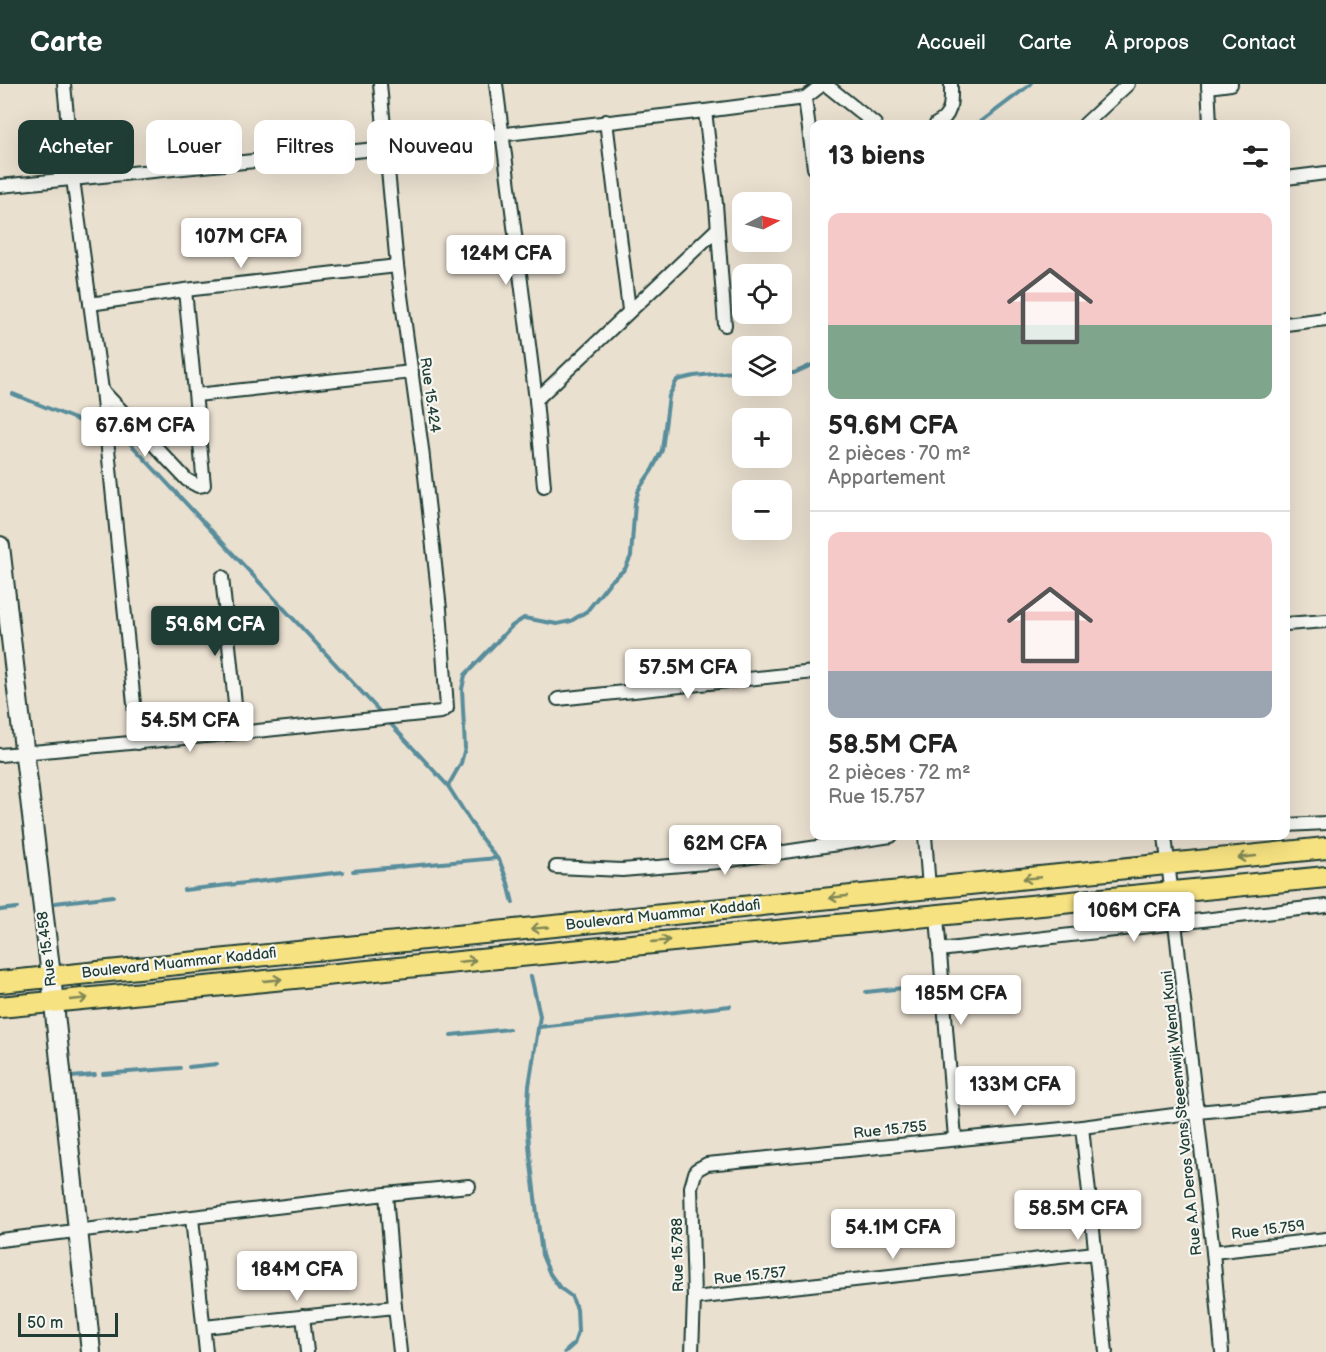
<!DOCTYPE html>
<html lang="fr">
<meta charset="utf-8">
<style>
:root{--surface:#fff;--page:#f6f6f6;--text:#222;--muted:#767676;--line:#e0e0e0;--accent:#1f3d34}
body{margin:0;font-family:"Balsamiq Sans",sans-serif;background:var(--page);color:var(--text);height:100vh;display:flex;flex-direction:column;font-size:22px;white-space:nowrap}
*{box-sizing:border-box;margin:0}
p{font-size:20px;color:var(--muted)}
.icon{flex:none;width:33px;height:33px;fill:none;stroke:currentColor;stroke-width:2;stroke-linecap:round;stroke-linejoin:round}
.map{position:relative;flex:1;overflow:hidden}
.side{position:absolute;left:810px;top:36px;width:480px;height:720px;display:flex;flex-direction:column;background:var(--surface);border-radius:12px;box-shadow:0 6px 24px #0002}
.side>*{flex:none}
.banner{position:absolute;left:18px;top:36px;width:570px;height:54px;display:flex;gap:12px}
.needle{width:39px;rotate:84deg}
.buttons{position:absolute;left:732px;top:108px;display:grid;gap:12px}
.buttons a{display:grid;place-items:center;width:60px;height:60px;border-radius:12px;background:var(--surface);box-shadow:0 6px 24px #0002;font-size:30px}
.scale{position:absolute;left:18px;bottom:15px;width:100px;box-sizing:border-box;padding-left:6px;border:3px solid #1f3d34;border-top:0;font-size:16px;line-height:21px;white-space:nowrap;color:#1f3d34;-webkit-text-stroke:4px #f6f6f2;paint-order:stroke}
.price{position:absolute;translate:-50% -51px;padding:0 14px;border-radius:6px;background:#fff;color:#222;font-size:20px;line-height:39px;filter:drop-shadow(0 2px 3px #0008)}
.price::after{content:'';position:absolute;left:50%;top:36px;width:18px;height:14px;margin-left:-9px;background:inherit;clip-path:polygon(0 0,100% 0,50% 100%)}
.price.selected{background:var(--accent);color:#fff}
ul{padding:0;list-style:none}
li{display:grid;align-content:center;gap:12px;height:318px;padding:0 18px}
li+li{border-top:2px solid var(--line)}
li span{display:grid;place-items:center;height:186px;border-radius:12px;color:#555}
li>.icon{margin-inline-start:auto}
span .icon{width:108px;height:108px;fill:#fffc;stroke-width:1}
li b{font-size:26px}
h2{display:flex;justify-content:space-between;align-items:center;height:72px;padding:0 18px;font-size:26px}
.chip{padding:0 21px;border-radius:12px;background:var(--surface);box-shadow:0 6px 24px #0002;font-size:21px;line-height:54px}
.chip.selected{background:var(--accent);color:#fff}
header{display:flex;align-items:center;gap:36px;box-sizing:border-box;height:84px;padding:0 30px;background:var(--accent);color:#fff}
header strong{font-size:28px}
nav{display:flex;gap:33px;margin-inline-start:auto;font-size:21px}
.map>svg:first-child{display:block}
</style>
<header>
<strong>Carte</strong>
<nav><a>Accueil</a><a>Carte</a><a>À propos</a><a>Contact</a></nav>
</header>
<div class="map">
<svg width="1326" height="1268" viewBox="0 0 1326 1268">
<rect width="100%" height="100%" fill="#eae0d0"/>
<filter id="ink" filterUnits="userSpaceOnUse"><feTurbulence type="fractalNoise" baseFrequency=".0167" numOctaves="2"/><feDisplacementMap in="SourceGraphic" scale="12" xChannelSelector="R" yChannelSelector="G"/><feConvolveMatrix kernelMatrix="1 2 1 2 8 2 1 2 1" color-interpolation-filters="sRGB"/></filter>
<g filter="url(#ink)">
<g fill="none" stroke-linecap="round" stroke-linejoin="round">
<!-- stream -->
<g stroke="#598d9b" stroke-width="4">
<path d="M978,40l53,-40"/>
<path d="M782,289h12l20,-9"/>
<path d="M13,310l114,46 255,274"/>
<path d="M387,636l61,66 33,52 19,24 8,21 5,20"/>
<path d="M448,702l13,-23 4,-15 -3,-59 3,-14 47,-49 12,-8 33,6 14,-3 16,-10 23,-29 15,-13 6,-13 4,-53 4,-14 13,-19 10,-20 7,-54 8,-16 17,-4 48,-5"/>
<path d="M353,787l144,-13"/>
<path d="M184,806l159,-18"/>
<path d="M55,819l58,-7"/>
<path d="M0,826l17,-2"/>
<path d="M531,892l9,40 -11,70 -2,34 3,36 12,99 8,19 10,14 11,8 6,13 1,23 -4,12 -9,8"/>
<path d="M866,908l66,-7"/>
<path d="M539,943l191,-21"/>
<path d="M451,951l58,-6"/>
<path d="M189,983l28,-3"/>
<path d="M103,990l77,-6"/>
<path d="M71,993l24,-2"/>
</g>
<!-- street casing -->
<g stroke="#1f3d34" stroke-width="16">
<g id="street">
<path d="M64,0l9,95 29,211 36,353"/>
<path d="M496,0l40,316 8,86"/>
<path d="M825,0l50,40"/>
<path d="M1208,0l2,40"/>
<path d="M1208,3l23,-3"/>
<path d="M805,14l9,70"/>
<path d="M705,27l11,93 9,121"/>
<path d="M606,37l23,189"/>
<path d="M936,40c17,-8 15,-23 15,-40"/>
<path d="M1085,40l43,-40"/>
<path d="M1286,94l40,-5"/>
<path d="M0,102l386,-38 319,-37 100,-13 18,-14"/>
<path d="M90,220l95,-14 212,-24"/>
<path d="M1286,240l40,-5"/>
<path d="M102,306l85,90 11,6 6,-1 -19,-195"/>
<path d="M196,311l216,-23"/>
<path d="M536,316l181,-171"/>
<path d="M222,493l16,156"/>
<path d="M1286,540l40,-3"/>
<path d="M558,615l256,-27"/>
<path d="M0,671l238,-22 203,-21 6,-4 -7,-99 -18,-160 -25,-183 -17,-182"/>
<path d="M1286,741l40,-2"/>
<path d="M925,752l4,52"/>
<path d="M1165,752l48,416 9,100"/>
<path d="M556,783l66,3 96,-8 173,-26"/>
<path d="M937,833l18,221"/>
<path d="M939,866l387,-44"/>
<path d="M1082,1043l24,225"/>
<path d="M386,1110l9,113 5,45"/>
<path d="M192,1134l14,134"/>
<path d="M0,1156l386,-46 83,-8"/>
<path d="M1213,1168l113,-13"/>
<path d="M694,1214l401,-45"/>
<path d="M303,1232l4,36"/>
<path d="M204,1243l191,-20"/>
<path d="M692,1268l2,-54 -3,-111 5,-17 11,-6 375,-37 115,-15 129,-12"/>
</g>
</g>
<!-- secondary casing -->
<g stroke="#1f3d34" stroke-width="22">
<path id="secondary" d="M0,462l51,430 40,376"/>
</g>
<!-- primary casing -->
<g stroke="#1f3d34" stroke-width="24">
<g id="primary">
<path d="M0,898l1326,-134"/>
<path d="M0,923l1326,-130"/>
</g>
</g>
<!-- street -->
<use href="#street" stroke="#f6f6f2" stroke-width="12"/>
<!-- secondary -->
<use href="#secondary" stroke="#f6f6f2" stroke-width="18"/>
<!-- primary -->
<use href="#primary" stroke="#f6e281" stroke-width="20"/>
</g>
<!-- one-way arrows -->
<defs><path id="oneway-shaft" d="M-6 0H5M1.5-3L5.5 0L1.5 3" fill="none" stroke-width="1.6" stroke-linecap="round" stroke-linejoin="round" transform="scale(1.5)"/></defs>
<g stroke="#808757">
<use href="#oneway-shaft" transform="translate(1247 773) rotate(174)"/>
<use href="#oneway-shaft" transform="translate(1032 794) rotate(175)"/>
<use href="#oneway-shaft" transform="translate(838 813) rotate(174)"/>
<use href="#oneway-shaft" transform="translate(540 844) rotate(175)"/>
<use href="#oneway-shaft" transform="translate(661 857) rotate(-6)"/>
<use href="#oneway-shaft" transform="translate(467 877) rotate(-6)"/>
<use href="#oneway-shaft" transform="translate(273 896) rotate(-6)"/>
<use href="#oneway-shaft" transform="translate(79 915) rotate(-6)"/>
</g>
</g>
<g text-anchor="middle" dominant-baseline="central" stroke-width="4.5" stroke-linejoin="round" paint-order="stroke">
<!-- street labels -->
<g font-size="15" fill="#1f3d34" stroke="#f6f6f2">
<text transform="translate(430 311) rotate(82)">Rue 15.424</text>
<text transform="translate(663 831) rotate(-6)">Boulevard Muammar Kaddafi</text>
<text transform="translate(47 865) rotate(-97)">Rue 15.458</text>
<text transform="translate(179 879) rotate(-6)">Boulevard Muammar Kaddafi</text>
<text transform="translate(1182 1029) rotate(-96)">Rue A.A Deros Vans Steeenwijk Wend Kuni</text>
<text transform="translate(890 1046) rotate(-6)">Rue 15.755</text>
<text transform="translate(1268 1146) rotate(-7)">Rue 15.759</text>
<text transform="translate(678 1171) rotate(-91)">Rue 15.788</text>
<text transform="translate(750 1192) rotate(-6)">Rue 15.757</text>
</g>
</g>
</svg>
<div class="buttons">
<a><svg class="needle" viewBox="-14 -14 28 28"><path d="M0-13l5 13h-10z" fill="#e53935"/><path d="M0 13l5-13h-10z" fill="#767676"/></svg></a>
<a><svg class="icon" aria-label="locate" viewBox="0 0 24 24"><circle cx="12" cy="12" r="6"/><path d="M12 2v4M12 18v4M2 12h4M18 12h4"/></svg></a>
<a><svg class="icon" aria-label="layers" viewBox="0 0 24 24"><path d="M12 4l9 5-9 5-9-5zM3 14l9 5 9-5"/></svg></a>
<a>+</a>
<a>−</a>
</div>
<div class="scale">50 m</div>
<b class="price" style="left:241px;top:185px">107M CFA</b>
<b class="price" style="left:506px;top:202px">124M CFA</b>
<b class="price" style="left:145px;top:374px">67.6M CFA</b>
<b class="price selected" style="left:215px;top:573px">59.6M CFA</b>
<b class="price" style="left:688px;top:616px">57.5M CFA</b>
<b class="price" style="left:190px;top:669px">54.5M CFA</b>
<b class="price" style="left:725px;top:792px">62M CFA</b>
<b class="price" style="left:1134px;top:859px">106M CFA</b>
<b class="price" style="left:961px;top:942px">185M CFA</b>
<b class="price" style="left:1015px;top:1033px">133M CFA</b>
<b class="price" style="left:1078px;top:1157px">58.5M CFA</b>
<b class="price" style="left:893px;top:1176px">54.1M CFA</b>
<b class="price" style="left:297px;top:1218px">184M CFA</b>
<div class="banner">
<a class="chip selected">Acheter</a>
<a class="chip">Louer</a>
<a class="chip">Filtres</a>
<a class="chip">Nouveau</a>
</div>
<section class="side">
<h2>13 biens<svg class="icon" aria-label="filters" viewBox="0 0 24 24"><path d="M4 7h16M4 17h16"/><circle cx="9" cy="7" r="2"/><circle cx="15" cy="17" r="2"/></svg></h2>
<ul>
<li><span style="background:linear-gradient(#f6c9c9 60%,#7fa58c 0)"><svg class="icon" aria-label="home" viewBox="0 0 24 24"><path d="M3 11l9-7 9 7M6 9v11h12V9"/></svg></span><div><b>59.6M CFA</b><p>2 pièces · 70 m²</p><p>Appartement</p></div></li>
<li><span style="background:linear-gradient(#f6c9c9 75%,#9aa5b1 0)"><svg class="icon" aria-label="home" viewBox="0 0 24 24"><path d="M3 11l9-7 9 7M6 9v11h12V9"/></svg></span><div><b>58.5M CFA</b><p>2 pièces · 72 m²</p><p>Rue 15.757</p></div></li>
</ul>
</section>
</div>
